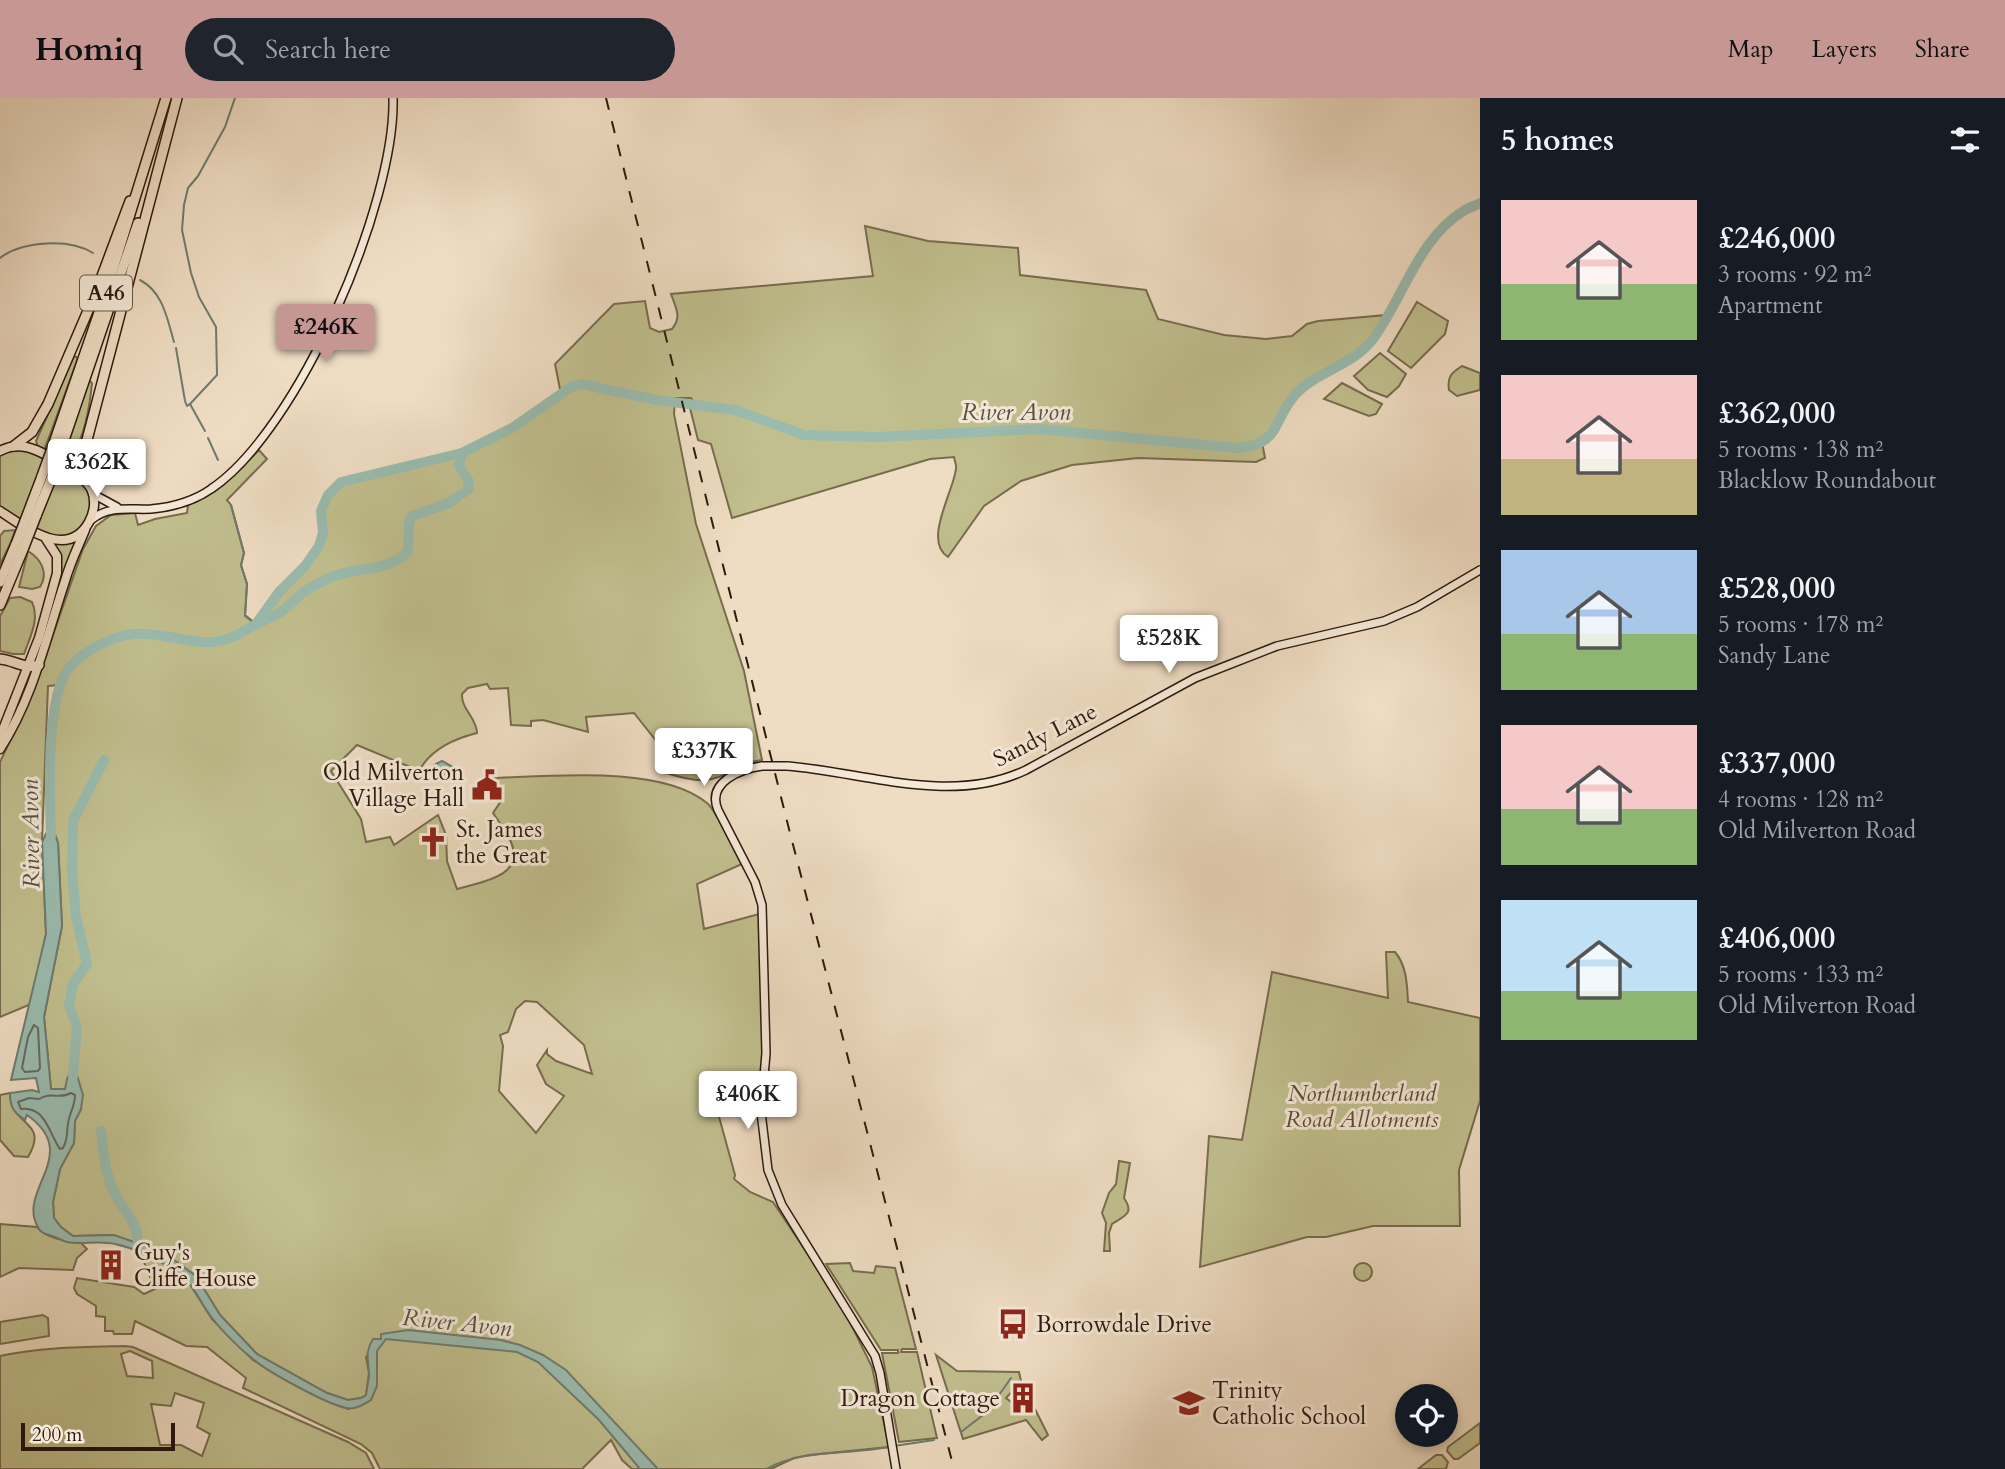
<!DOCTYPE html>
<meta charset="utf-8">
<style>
:root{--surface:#171b24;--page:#20242c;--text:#f1f3f6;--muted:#9ea1a6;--accent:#c59692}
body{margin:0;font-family:Cardo,serif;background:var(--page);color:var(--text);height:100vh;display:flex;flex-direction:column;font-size:26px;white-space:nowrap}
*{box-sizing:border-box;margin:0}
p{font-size:23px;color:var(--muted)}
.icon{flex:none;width:38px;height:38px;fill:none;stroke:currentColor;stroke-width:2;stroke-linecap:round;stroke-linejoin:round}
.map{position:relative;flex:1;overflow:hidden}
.details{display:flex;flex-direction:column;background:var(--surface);width:525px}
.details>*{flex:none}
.controls{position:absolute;left:1395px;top:1286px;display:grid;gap:14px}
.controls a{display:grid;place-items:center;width:63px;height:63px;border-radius:50%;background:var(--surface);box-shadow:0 4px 10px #0003;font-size:35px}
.scale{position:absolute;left:21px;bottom:18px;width:154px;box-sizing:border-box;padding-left:7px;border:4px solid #2f190e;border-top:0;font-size:19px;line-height:24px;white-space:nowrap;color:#2f190e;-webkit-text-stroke:5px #f5e9d8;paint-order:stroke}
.price{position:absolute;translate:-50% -60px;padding:0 16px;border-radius:7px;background:#fff;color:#222;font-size:23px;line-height:46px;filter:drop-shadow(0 2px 4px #0008)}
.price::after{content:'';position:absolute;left:50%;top:42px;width:21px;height:16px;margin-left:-10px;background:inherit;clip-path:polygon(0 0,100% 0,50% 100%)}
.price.active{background:var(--accent);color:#111}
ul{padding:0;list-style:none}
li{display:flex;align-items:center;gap:21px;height:175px;padding:0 21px}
li span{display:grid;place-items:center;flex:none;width:196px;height:140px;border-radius:0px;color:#555}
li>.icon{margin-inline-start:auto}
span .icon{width:84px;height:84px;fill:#fffc;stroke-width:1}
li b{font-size:30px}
h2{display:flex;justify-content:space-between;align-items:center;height:84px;padding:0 21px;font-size:30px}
header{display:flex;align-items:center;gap:42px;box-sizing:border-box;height:98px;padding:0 35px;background:var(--accent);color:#111}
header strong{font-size:33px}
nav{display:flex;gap:38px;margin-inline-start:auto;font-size:24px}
.search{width:490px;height:63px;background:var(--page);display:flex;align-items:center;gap:18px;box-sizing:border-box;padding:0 24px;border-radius:38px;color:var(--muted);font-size:26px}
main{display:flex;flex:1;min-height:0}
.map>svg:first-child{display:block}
</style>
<header>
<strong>Homiq</strong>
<div class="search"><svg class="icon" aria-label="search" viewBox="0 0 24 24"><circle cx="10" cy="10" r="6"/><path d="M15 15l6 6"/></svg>Search here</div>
<nav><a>Map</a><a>Layers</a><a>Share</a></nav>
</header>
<main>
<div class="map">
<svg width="1480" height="1371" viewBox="0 0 1480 1371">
<rect width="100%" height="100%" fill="#efddc3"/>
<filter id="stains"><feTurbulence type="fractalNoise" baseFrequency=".00286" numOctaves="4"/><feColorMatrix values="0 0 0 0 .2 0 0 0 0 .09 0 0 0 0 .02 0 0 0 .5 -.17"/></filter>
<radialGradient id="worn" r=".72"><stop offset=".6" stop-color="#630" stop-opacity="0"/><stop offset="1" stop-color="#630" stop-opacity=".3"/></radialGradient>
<!-- green -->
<g fill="#c1bf8e" stroke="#786c4e" stroke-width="2" fill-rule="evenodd">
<path d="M865,128l63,15 90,7 2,27 126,15 12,29 66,16 42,4 26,-3 15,-12 11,-3 69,-6c-15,27 -27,39 -53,55 -13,8 -27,13 -37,24 -16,15 -17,33 -36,48h1l3,16 -9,4 -118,-4 -66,7 -51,16 -37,25 -36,51c-26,-16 7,-68 8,-89 1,-2 -2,-9 -2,-11l-24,2 -198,59 -21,-74 -13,-4 -8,-32 5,-3 -4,-7h-16l-1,16 22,110 48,147 18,89 -25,4v4c-27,17 -42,14 -71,5l-1,-21 -31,-39 -48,4 2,15 -45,-12 -12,1v5l-20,-1 -3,-37 -18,1 -3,-5 -19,4 -6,6c-1,15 15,24 15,39 -24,6 -48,17 -59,40l-8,-6 -53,-22 -26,26 30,48 5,23 24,-5 4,8 44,-30 8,20 1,26 10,28c23,-7 69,-12 54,-47 -4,-10 -12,-20 -18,-29l8,-12 -7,-23c57,-2 168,-13 213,25 11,10 27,46 35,61l-45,20 7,45 55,-15 4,143 -4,39 -41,17 17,62 -1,4 16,13 23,10 68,102 31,63 17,80 -80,8 -15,3 -23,11h-139l-10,-9 -11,-20 -29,29h-202l-8,-16 -11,-9 -118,-56 3,-10 -39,-31 -21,-1 -51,-25 -3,13h-18l-1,-3h-8v-14l-9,-1v-10l-19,-12 -3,-6 3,-10 57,9 10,7 11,-5 -15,-37 17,6 31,23 24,38 41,41 95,49 21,-13 4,-48 -7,9 3,16 -3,22 -5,3 -13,2 -21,-7 -70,-39 -37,-39 -24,-39 -82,-41 -41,1 -12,-9 -7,-9 -1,-16 7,-33 14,-26 1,-22 6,-12 -15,-20h-15l-7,-72 18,-91 -4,-83 -7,-19 -1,-39 5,-81 5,-19 -12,1 -6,156 4,92 -15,70 -31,13v-255l33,-70 50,-143 13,-23 15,-11 24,-2 3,12 17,-6 32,-6 1,-8c29,-13 49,-32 71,-55l8,9 -40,41 4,5 13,48 -3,12 6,19 -2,31 11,9 23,-32 26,-26 14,-20 4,-13 -2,-22 7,-16 13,-13 121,-29 50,-25 49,-34 -6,-30 59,-60 31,-3 5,27 9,4 13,-3c10,-12 4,-21 -1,-35l202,-18zM525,903l12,1 47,43 8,29 -36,-13 -9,-7v-4l-10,15 9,19 18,12 -28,37 -37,-42 4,-45 -3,-11 8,-3 8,-23z"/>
<path d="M1417,204l31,19 -3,13 -34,34 -23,-17z"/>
<path d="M1380,255l26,21 -7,12 -12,11 -19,-7 -14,-14z"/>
<path d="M74,258l4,2 -34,93 -6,-4 -2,-6z"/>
<path d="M1462,268l18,7v17l-23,6 -8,-6c-2,-13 2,-17 13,-24z"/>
<path d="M89,282l3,3c-2,21 -8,63 -25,76h-5z"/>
<path d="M1342,285l40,21 -6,10 -7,2 -45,-17z"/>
<path d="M10,352c6,0 15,-2 21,0 13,5 48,25 55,36 6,10 5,21 2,31 -14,42 -67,5 -88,-10v-52z"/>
<path d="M15,432c-3,13 -10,23 -15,35v-29l4,-5z"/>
<path d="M79,439l-19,47 -25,75 25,-89 -7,-27 12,-1z"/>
<path d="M28,453c13,8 21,22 12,36l-8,2 -13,-2z"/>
<path d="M20,499l12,5c8,17 -2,35 -8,52h-11l-13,-3v-35l10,-18z"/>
<path d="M1386,854h9c12,14 12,33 13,50l72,16v83l-21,69 1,56h-87l-47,11h-19l-107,30 9,-131 33,4 30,-168 116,26z"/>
<path d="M10,995c0,34 40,27 18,64l-14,-1 -14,-16v-45z"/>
<path d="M1119,1063l11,2 -6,35c11,16 0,18 -12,26l-3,9 1,18h-6l2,-28 -4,-10 7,-20 7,-9z"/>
<path d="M0,1126l37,3c8,11 30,15 43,15l7,7 -10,9 -4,12 -54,-2 -19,9z"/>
<circle cx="1363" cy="1174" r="9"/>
<path d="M850,1165l3,8 21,2 2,-7 19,2 21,81h-14l-1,3h16l20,86 -38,4 -17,-89h16v-3h-17l-55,-86z"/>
<path d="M43,1217l5,3 1,18 -49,8v-22z"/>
<path d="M125,1248l8,1 215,95 18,11 8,16h-374v-113c41,-9 83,-9 125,-10zM130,1253l22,10 1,17 -26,-2 -6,-22zM175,1295l29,10 -7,24 13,7 -8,22 -21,-11h-21l-9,-41 20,2z"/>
<path d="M936,1257l21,16 62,1 2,9 -15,17 13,10 10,-11 19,38 -6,5 -16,-20 -63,19z"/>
<path d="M1480,1325v20l-22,16h-4l-7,-8 1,-4z"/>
<path d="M1436,1357h6l6,7 -2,7h-28z"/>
</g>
<!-- water -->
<g fill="#9abcaf" stroke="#6f7b6f" stroke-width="2">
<path d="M442,663l11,6 -1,7h-15l-3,-9z"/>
<path d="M51,726l7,19 4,83 -18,91 7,72h14l2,-10 7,-14 9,30 -2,14 -6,12 -1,22 -14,26 -7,33 1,16 7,9 12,9 41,-1 49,17 33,24 24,39 37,39 70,39 21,7 13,-2 5,-3c1,-7 2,-13 3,-19 0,-15 -5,-23 4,-37h8v-5l27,-4 93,10 19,5 23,10 23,15 92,99h-18l-41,-49 -61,-58 -21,-10 -131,-13 -9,12v35l-6,14c-7,4 -16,10 -24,8 -17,-2 -81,-37 -94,-49 -13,-10 -31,-28 -41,-41 -10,-12 -16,-29 -27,-39 -22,-18 -43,-29 -70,-35 -16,-4 -33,1 -48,-2 -5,-1 -10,-5 -15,-6 -5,-2 -10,-2 -13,-7 -25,-38 45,-74 -12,-114l-2,5c-12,-8 -15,-13 -15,-27l22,-3 7,2 -3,-14 -25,2 35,-146 -4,-92z"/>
</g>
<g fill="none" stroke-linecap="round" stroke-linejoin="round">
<!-- shore -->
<g stroke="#646a5e" stroke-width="2">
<path d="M34,927l4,3 2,40 -2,3 -13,1 -3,-4 6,-31z"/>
<path d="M71,995l4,2c0,10 -4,15 -6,24 -3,10 0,19 -6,29l-3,1c-11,-15 -14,-43 -39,-40l-3,-7 11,-4 10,1c13,-8 19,1 32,-6z"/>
</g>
<!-- stream -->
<g stroke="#6f7b6f" stroke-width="2">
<path d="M0,160c22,-17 69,-20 93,-5"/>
<path d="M140,182c23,12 27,38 34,62"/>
<path d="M176,250l9,53 2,5 3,-2 15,27"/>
<path d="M190,306l27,-29 -1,-48 -17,-30 -8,-24 -9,-43 2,-25 4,-17 10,-12 27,-49 10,-29"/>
<path d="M208,340l10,22"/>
<path d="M231,407l13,48 -3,12 6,19 -2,32 10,8"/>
<path d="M961,1334l26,-20 24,-34"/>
<path d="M894,1348l40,-6"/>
<path d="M766,1371c36,-20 82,-14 122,-22"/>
</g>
<!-- river -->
<g stroke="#9abcaf" stroke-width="10">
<path d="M256,526l23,-32 26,-26 14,-20 4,-13 -2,-22 7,-16 13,-13 121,-29 50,-25 59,-41 10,-3 75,16 79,10 69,25 74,2 161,-8 197,19c45,-3 35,-25 59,-53 20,-23 58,-29 78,-56 31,-42 45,-101 92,-129 5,-3 10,-4 15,-7"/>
<path d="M51,738c-1,-38 -6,-139 18,-168 14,-17 43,-32 65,-34 31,-3 60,14 90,6 13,-3 21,-11 33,-16 6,-4 13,-6 19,-9 9,-5 17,-14 25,-21 8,-6 18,-11 28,-16 23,-11 63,-6 79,-27l1,-28 3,-7 37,-13 20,-14 -1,-9 -9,-14 3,-13"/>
<path d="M73,978l4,-49 -8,-22 4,-21 14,-20 -11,-47 -4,-47 1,-49 31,-61"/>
<path d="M101,1033c3,23 4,48 17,68 11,20 20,23 20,49"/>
</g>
<!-- secondary casing -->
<g stroke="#2f190e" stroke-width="10">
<g id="secondary">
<path d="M93,396l24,13"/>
<path d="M91,422c18,-15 38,-10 60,-11 21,-2 43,-8 60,-20 88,-59 185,-287 182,-391"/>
<path d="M762,668c-21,3 -56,16 -44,44l37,72 7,23 4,148 -5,59 7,58 14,35 93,151 5,17 16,96"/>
<path d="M787,668c78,6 163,40 239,4l169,-92 82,-32 107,-25 33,-14 63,-37"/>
</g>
</g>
<!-- primary casing -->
<g stroke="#2f190e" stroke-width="11">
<g id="primary">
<path d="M0,353c9,-5 16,-6 26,-4 15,3 61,29 66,44 4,10 2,22 -3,31 -21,39 -65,5 -89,-11"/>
<path d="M0,639l39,-99 18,-65v-17l-11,-17"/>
<path d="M0,651c33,-51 46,-111 65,-168 5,-18 13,-34 20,-51"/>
</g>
</g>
<!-- highway casing -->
<g stroke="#2f190e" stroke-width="12">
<g id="highway">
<path d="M54,345l50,-145 62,-200"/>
<path d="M14,348l18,-14 16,-28 48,-112 34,-91"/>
<path d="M62,348l76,-223"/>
<path d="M87,384l-4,-14v-13l94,-357"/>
<path d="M28,415l14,-37"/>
<path d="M36,418l15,-37"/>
<path d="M0,484l16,-38"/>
<path d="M0,507l24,-58"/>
<path d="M0,561c14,1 25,11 39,6"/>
</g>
</g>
<!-- secondary -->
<use href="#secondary" stroke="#f5e9d8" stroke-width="7"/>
<!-- primary -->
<use href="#primary" stroke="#efddc3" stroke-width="8"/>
<!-- highway -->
<use href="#highway" stroke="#efddc3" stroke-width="9"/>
<!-- rail -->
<path stroke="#2f190e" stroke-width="2" stroke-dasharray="12 12" stroke-linecap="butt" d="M606,0l184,735 164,636"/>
<!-- secondary-bridge casing -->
<g stroke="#2f190e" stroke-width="10" stroke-linecap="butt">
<path id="secondary-bridge" d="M762,668h25"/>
</g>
<!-- highway-bridge casing -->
<g stroke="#2f190e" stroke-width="12" stroke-linecap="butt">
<g id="highway-bridge">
<path d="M42,378l12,-33"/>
<path d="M51,381l11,-33"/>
<path d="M16,446l12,-31"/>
<path d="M24,449l12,-31"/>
</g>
</g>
<!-- secondary-bridge -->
<use href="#secondary-bridge" stroke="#f5e9d8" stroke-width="7"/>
<!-- highway-bridge -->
<use href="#highway-bridge" stroke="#efddc3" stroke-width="9"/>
</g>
<!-- icons -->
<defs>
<g id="civic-bare" transform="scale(2.415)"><path d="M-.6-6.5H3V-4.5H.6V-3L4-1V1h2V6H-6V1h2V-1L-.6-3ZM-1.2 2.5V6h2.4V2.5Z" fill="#8f2418" stroke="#f5e9d8" stroke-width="2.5" paint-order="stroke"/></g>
<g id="church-bare" transform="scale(2.415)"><path d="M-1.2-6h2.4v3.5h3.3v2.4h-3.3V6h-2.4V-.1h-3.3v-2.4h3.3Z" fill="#8f2418" stroke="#f5e9d8" stroke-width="2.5" paint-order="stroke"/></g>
<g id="building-bare" transform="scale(2.415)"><path d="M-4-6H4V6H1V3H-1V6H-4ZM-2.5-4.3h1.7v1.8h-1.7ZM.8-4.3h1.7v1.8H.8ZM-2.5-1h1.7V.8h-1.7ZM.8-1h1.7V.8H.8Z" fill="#8f2418" stroke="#f5e9d8" stroke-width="2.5" paint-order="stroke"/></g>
<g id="bus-bare" transform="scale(2.415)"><path d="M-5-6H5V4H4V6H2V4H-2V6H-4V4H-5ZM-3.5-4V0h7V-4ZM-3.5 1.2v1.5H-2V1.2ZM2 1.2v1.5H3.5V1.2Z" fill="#8f2418" stroke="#f5e9d8" stroke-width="2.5" paint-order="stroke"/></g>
<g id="school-bare" transform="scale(2.415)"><path d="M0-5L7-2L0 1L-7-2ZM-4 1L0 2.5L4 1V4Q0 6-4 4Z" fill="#8f2418" stroke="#f5e9d8" stroke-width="2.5" paint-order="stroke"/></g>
</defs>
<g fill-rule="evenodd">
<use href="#civic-bare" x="487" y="687"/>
<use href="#church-bare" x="433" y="744"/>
<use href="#building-bare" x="111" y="1167"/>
<use href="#bus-bare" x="1013" y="1226"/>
<use href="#building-bare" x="1023" y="1300"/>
<use href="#school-bare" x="1189" y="1305"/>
</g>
<g text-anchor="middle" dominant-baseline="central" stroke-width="6" stroke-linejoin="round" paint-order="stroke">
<!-- shield labels -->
<rect fill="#f5e9d8" stroke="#6a574b" stroke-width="2" x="80" y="177.5" width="52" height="35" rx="5"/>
<g font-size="21" font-weight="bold" fill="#2f190e">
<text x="106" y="195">A46</text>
</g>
<!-- street labels -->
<g font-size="23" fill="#2f190e" stroke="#f5e9d8">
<text transform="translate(1045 637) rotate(-27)">Sandy Lane</text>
</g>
<!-- poi labels -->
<g font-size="23" fill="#2f190e" stroke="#f5e9d8" text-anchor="start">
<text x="464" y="674" text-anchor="end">Old Milverton<tspan x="464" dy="26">Village Hall</tspan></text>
<text x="456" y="731">St. James<tspan x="456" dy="26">the Great</tspan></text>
<text x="134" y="1154">Guy's<tspan x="134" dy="26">Cliffe House</tspan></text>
<text x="1036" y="1226">Borrowdale Drive</text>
<text x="1212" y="1292">Trinity<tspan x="1212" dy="26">Catholic School</tspan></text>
<text x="1000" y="1300" text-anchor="end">Dragon Cottage</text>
</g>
<!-- park labels -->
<g font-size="23" font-style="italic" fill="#5b4b34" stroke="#f5e9d8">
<text x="1362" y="995">Northumberland<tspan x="1362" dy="26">Road Allotments</tspan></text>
</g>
<!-- water labels -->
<g font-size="24" font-style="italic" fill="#545246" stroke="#f5e9d8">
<text x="1016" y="314">River Avon</text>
<text transform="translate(31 736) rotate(-91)">River Avon</text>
<text transform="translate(457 1225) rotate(6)">River Avon</text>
</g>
</g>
<rect width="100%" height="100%" filter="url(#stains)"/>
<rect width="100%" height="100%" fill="url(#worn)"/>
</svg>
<div class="controls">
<a><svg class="icon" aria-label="locate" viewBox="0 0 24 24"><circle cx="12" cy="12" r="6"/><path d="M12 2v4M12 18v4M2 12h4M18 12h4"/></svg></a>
</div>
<div class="scale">200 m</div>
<b class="price active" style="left:326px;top:266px">£246K</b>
<b class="price" style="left:97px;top:401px">£362K</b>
<b class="price" style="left:1169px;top:577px">£528K</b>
<b class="price" style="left:704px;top:690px">£337K</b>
<b class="price" style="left:748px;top:1033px">£406K</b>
</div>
<section class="details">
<h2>5 homes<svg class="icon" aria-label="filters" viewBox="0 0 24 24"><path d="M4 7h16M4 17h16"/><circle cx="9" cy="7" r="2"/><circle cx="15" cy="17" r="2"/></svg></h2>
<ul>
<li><span style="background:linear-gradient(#f6c9c9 60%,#8fb573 0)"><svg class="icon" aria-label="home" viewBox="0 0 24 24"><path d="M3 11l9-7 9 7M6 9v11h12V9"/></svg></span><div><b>£246,000</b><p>3 rooms · 92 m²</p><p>Apartment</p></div></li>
<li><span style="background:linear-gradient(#f6c9c9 60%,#c2b280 0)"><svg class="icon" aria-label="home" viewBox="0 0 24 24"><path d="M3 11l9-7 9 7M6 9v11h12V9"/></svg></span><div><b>£362,000</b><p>5 rooms · 138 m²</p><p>Blacklow Roundabout</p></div></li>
<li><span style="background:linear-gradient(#a9c7e8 60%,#8fb573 0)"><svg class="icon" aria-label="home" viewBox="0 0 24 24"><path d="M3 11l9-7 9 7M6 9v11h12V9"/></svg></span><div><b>£528,000</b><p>5 rooms · 178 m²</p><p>Sandy Lane</p></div></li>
<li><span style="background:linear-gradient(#f6c9c9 60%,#8fb573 0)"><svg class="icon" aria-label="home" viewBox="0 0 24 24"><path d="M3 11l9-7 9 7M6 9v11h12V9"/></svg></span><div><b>£337,000</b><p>4 rooms · 128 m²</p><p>Old Milverton Road</p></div></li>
<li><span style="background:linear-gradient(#bfe0f5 65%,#8fb573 0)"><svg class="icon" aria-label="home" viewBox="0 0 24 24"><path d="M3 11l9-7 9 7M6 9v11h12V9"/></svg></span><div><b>£406,000</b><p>5 rooms · 133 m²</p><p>Old Milverton Road</p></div></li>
</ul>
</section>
</main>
